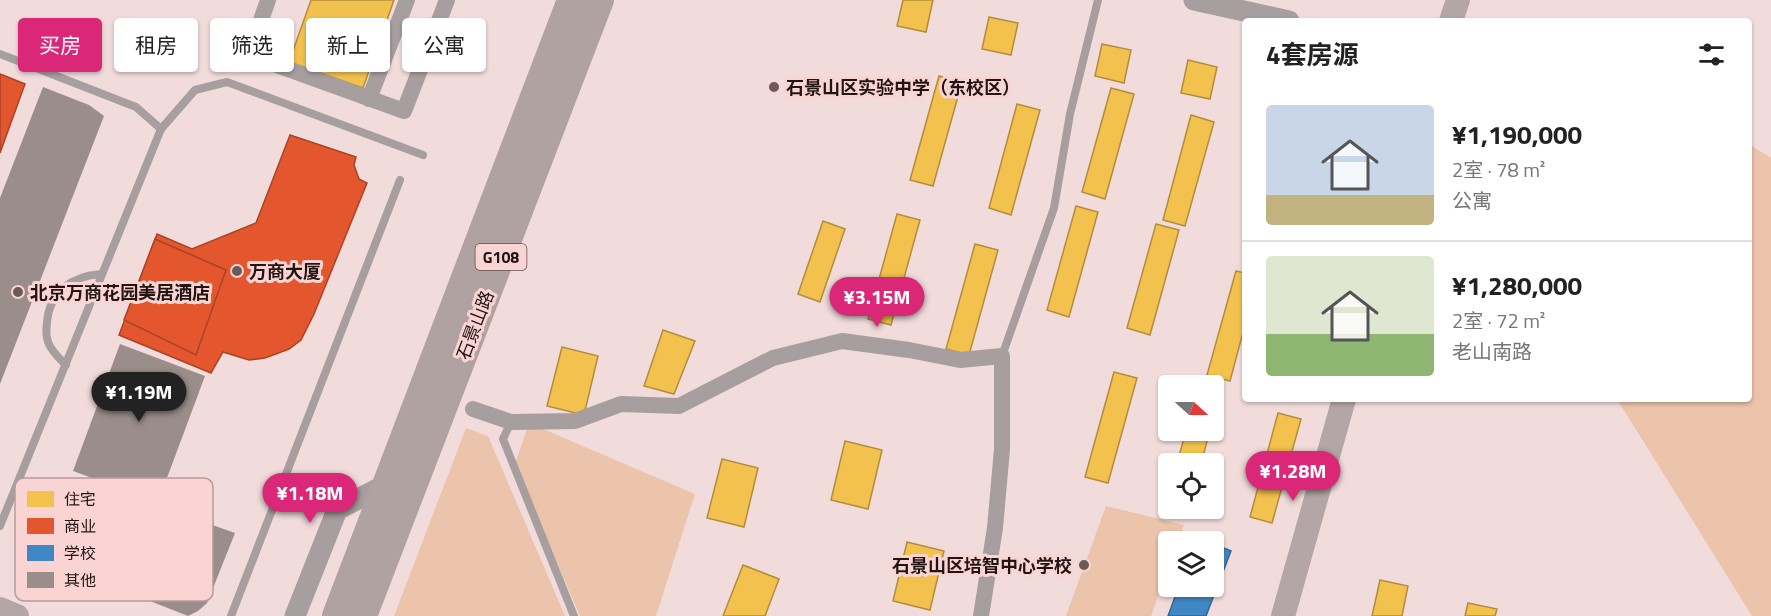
<!DOCTYPE html>
<html lang="zh">
<meta charset="utf-8">
<style>
:root{--surface:#fff;--page:#f6f6f6;--text:#222;--muted:#767676;--line:#e0e0e0;--accent:#db2777}
body{margin:0;font-family:"Titillium Web","Noto Sans SC",sans-serif;background:var(--page);color:var(--text);height:100vh;display:flex;flex-direction:column;font-size:22px;white-space:nowrap}
*{box-sizing:border-box;margin:0}
p{font-size:20px;color:var(--muted)}
.icon{flex:none;width:33px;height:33px;fill:none;stroke:currentColor;stroke-width:2;stroke-linecap:round;stroke-linejoin:round}
.map{position:relative;flex:1;overflow:hidden}
.side{position:absolute;left:1242px;top:18px;width:510px;height:384px;display:flex;flex-direction:column;background:var(--surface);border-radius:6px;box-shadow:0 2px 4px #0004}
.side>*{flex:none}
.top-card{position:absolute;left:18px;top:18px;width:570px;height:54px;display:flex;gap:12px}
.needle{width:39px;rotate:111deg}
.tools{position:absolute;left:1158px;top:375px;display:grid;gap:12px}
.tools a{display:grid;place-items:center;width:66px;height:66px;border-radius:6px;background:var(--surface);box-shadow:0 2px 4px #0004;font-size:30px}
.price{position:absolute;translate:-50% -51px;padding:0 14px;border-radius:21px;background:var(--accent);color:#fff;font-size:20px;line-height:39px;filter:drop-shadow(0 2px 3px #0008)}
.price::after{content:'';position:absolute;left:50%;top:36px;width:18px;height:14px;margin-left:-9px;background:inherit;clip-path:polygon(0 0,100% 0,50% 100%)}
.price.active{background:#222;color:#fff}
ul{padding:0;list-style:none}
li{display:flex;align-items:center;gap:18px;height:150px;padding:0 24px}
li+li{border-top:2px solid var(--line)}
li span{display:grid;place-items:center;flex:none;width:168px;height:120px;border-radius:6px;color:#555}
li>.icon{margin-inline-start:auto}
span .icon{width:72px;height:72px;fill:#fffc;stroke-width:1}
li b{font-size:26px}
h2{display:flex;justify-content:space-between;align-items:center;height:72px;padding:0 24px;font-size:26px}
.chip{padding:0 21px;border-radius:6px;background:var(--surface);box-shadow:0 2px 4px #0004;font-size:21px;line-height:54px}
.chip.active{background:var(--accent);color:#fff}
.map>svg:first-child{display:block}
</style>
<div class="map">
<svg width="1771" height="616" viewBox="0 0 1771 616">
<rect width="100%" height="100%" fill="#f1dcdb"/>
<!-- green -->
<g fill="#ebc4ab">
<path d="M1749,144l22,14v458h-19l-135,-217h132z"/>
<path d="M529,423l166,71 -39,122h-76l-65,-152z"/>
<path d="M466,428l22,8 77,180h-171z"/>
<path d="M1106,506l78,19 -6,16 -10,1v26l-17,48h-85z"/>
</g>
<!-- homes -->
<g fill="#f2c14e" stroke="#b38d3d" stroke-width="1.5">
<path d="M311,0h83l-31,88 -74,-26z"/>
<path d="M903,0h30l-7,32 -29,-6z"/>
<path d="M989,17l29,6 -7,32 -29,-6z"/>
<path d="M1102,44l29,6 -7,33 -29,-7z"/>
<path d="M1188,60l29,7 -7,32 -29,-6z"/>
<path d="M939,76l23,6 -29,104 -23,-6z"/>
<path d="M1111,88l23,6 -29,105 -23,-7z"/>
<path d="M1017,104l23,6 -29,105 -22,-7z"/>
<path d="M1191,115l23,7 -29,104 -22,-6z"/>
<path d="M1076,206l22,6 -29,105 -22,-7z"/>
<path d="M897,214l23,6 -29,105 -23,-6z"/>
<path d="M823,221l22,8 -25,73 -22,-8z"/>
<path d="M1156,224l23,6 -29,105 -23,-7z"/>
<path d="M975,244l23,6 -29,105 -23,-6z"/>
<path d="M1236,271l9,2v52l-15,56 -23,-6z"/>
<path d="M663,330l32,11 -21,53 -30,-8z"/>
<path d="M562,347l36,9 -14,59 -37,-9z"/>
<path d="M1114,372l23,6 -29,105 -23,-6z"/>
<path d="M1214,400l4,2 -4,17z"/>
<path d="M1278,413l23,6 -29,104 -22,-6z"/>
<path d="M1186,430h24l-9,34h-24z"/>
<path d="M845,441l37,9 -14,59 -37,-9z"/>
<path d="M722,459l36,9 -14,59 -37,-9z"/>
<path d="M907,542l37,9 -14,59 -37,-9z"/>
<path d="M743,565l36,14 -14,37h-42z"/>
<path d="M1380,580l28,6 -6,30h-30z"/>
<path d="M1468,603l29,6 -2,7h-30z"/>
</g>
<!-- shops -->
<g fill="#e4572e" stroke="#aa4326" stroke-width="1.5">
<path d="M0,74l25,10 -25,69z"/>
<path d="M290,135l66,22 -2,8 5,14 8,4 -53,131 -13,26 -12,9 -24,9 -16,2 -26,-8 -12,21 -92,-38 38,-101 35,15 64,-26z"/>
<path d="M155,239l71,31 -30,85 -72,-35z"/>
</g>
<!-- schools -->
<path fill="#3f88c5" stroke="#366690" stroke-width="1.5" d="M1214,544l17,7 -25,65h-38l11,-30h35z"/>
<!-- building -->
<g fill="#9b8d8a">
<path d="M43,87l46,18 15,11 -104,268v-186z"/>
<path d="M120,344l85,32 -47,126 -85,-31z"/>
<path d="M122,493l113,40 -28,70 -9,8 -10,5 -99,-39z"/>
</g>
<g fill="none" stroke-linecap="round" stroke-linejoin="round">
<!-- service -->
<g stroke="#a79e9f" stroke-width="8">
<path d="M0,54l136,53 25,22 -161,397"/>
<path d="M161,129l34,-39 32,-8 196,73"/>
<path d="M1002,356l52,-148 16,-94 28,-114"/>
<path d="M66,365c-7,-7 -15,-14 -18,-23 -2,-6 -2,-13 -1,-19 2,-31 25,-47 54,-49"/>
<path d="M511,422l-8,17 71,177"/>
<path d="M231,616l169,-436"/>
</g>
<!-- minor -->
<g stroke="#a79e9f" stroke-width="16">
<path d="M268,0l-19,55 155,56 43,-111"/>
<path d="M369,99l38,-99"/>
<path d="M473,409l38,13 64,-1 46,-17 58,2 94,-48 69,-17 67,9 51,10 42,-4v93l-7,79 -14,88"/>
</g>
<!-- tertiary -->
<g stroke="#a79e9f" stroke-width="21">
<path d="M1194,0l95,21"/>
<path d="M295,616l42,-106 48,-25"/>
</g>
<!-- secondary -->
<g stroke="#b4a6a6" stroke-width="24">
<path d="M1451,21l7,-21"/>
<path d="M0,609l17,7"/>
<path d="M1283,616l61,-217"/>
</g>
<!-- trunk -->
<g stroke="#b1a2a2" stroke-width="28">
<path d="M336,616l235,-616"/>
<path d="M363,616l237,-616"/>
</g>
</g>
<!-- markers -->
<g fill="#6a5b5a" stroke="#f9d4d3" stroke-width="2">
<circle cx="774" cy="87" r="6"/>
<circle cx="237" cy="271" r="6"/>
<circle cx="18" cy="292" r="6"/>
<circle cx="1084" cy="565" r="6"/>
</g>
<g text-anchor="middle" dominant-baseline="central" stroke-width="6" stroke-linejoin="round" paint-order="stroke">
<!-- shield labels -->
<rect fill="#f9d4d3" stroke="#624e4d" stroke-width="1.5" x="475.5" y="244" width="51" height="26" rx="4.5"/>
<g font-size="16" font-weight="bold" fill="#211514">
<text x="501" y="257">G108</text>
</g>
<!-- poi labels -->
<g font-size="18" font-weight="bold" fill="#211514" stroke="#f9d4d3" text-anchor="start">
<text x="786" y="87">石景山区实验中学（东校区）</text>
<text x="249" y="271">万商大厦</text>
<text x="30" y="292">北京万商花园美居酒店</text>
<text x="1072" y="565" text-anchor="end">石景山区培智中心学校</text>
</g>
<!-- street labels -->
<g font-size="18" fill="#211514" stroke="#f9d4d3">
<text transform="translate(475 325) rotate(-69)">石景山路</text>
</g>
</g>
<!-- legend -->
<rect x="15" y="478" width="198" height="123" rx="9" fill="#f9d4d3" stroke="#b89b9a" stroke-width="1.5"/>
<rect x="27" y="491" width="27" height="16" fill="#f2c14e"/>
<rect x="27" y="518" width="27" height="16" fill="#e4572e"/>
<rect x="27" y="545" width="27" height="16" fill="#3f88c5"/>
<rect x="27" y="572" width="27" height="16" fill="#9b8d8a"/>
<g font-size="16" fill="#211514">
<text x="64" y="505">住宅</text>
<text x="64" y="532">商业</text>
<text x="64" y="559">学校</text>
<text x="64" y="586">其他</text>
</g>
</svg>
<div class="tools">
<a><svg class="needle" viewBox="-14 -14 28 28"><path d="M0-13l5 13h-10z" fill="#e53935"/><path d="M0 13l5-13h-10z" fill="#767676"/></svg></a>
<a><svg class="icon" aria-label="locate" viewBox="0 0 24 24"><circle cx="12" cy="12" r="6"/><path d="M12 2v4M12 18v4M2 12h4M18 12h4"/></svg></a>
<a><svg class="icon" aria-label="layers" viewBox="0 0 24 24"><path d="M12 4l9 5-9 5-9-5zM3 14l9 5 9-5"/></svg></a>
</div>
<b class="price" style="left:877px;top:328px">¥3.15M</b>
<b class="price active" style="left:139px;top:423px">¥1.19M</b>
<b class="price" style="left:1293px;top:502px">¥1.28M</b>
<b class="price" style="left:310px;top:524px">¥1.18M</b>
<div class="top-card">
<a class="chip active">买房</a>
<a class="chip">租房</a>
<a class="chip">筛选</a>
<a class="chip">新上</a>
<a class="chip">公寓</a>
</div>
<section class="side">
<h2>4套房源<svg class="icon" aria-label="filters" viewBox="0 0 24 24"><path d="M4 7h16M4 17h16"/><circle cx="9" cy="7" r="2"/><circle cx="15" cy="17" r="2"/></svg></h2>
<ul>
<li><span style="background:linear-gradient(#c9d6e8 75%,#c2b280 0)"><svg class="icon" aria-label="home" viewBox="0 0 24 24"><path d="M3 11l9-7 9 7M6 9v11h12V9"/></svg></span><div><b>¥1,190,000</b><p>2室 · 78 m²</p><p>公寓</p></div></li>
<li><span style="background:linear-gradient(#dfe7d0 65%,#8fb573 0)"><svg class="icon" aria-label="home" viewBox="0 0 24 24"><path d="M3 11l9-7 9 7M6 9v11h12V9"/></svg></span><div><b>¥1,280,000</b><p>2室 · 72 m²</p><p>老山南路</p></div></li>
</ul>
</section>
</div>
